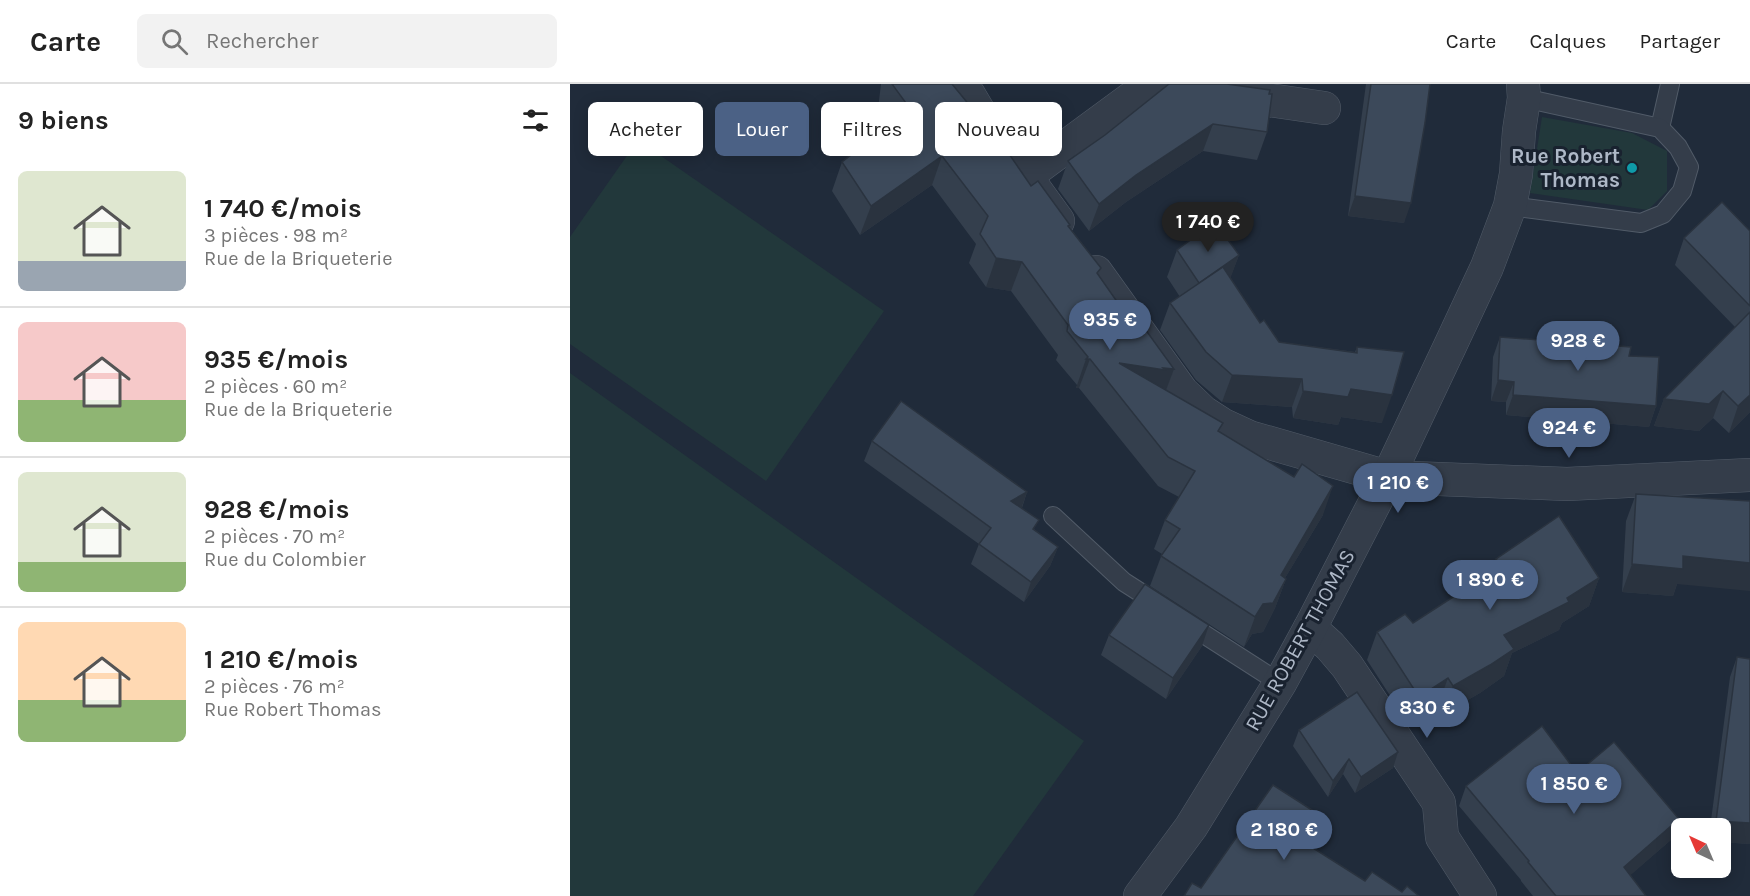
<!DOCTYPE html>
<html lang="fr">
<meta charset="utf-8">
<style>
:root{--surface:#fff;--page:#f2f2f2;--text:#222;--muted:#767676;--line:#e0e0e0;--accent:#4b6185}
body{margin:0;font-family:Karla,sans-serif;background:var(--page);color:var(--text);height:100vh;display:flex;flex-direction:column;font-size:22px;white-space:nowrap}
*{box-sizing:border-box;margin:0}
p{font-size:20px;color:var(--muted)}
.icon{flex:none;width:33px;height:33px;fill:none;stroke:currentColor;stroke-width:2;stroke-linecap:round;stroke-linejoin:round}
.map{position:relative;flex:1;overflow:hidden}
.side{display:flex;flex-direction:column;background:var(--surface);width:570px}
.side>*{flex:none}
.banner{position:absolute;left:18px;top:18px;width:570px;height:54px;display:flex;gap:12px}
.needle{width:39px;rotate:316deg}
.fabs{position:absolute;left:1101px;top:734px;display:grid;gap:12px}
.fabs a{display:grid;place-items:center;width:60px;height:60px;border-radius:9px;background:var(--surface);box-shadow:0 3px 15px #0003;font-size:30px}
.price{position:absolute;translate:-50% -51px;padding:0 14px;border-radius:21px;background:var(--accent);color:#fff;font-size:20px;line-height:39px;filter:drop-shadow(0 2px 3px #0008)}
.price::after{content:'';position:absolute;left:50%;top:36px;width:18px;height:14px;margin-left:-9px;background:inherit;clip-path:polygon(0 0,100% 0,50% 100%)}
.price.on{background:#222;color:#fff}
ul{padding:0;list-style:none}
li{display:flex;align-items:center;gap:18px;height:150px;padding:0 18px}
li+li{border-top:2px solid var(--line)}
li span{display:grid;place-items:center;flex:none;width:168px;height:120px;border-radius:9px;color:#555}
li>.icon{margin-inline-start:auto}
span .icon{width:72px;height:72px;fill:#fffc;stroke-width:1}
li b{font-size:26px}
h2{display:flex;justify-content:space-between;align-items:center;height:72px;padding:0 18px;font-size:26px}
.tag{padding:0 21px;border-radius:9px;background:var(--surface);box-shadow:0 3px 15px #0003;font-size:21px;line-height:54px}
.tag.on{background:var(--accent);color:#fff}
header{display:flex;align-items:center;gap:36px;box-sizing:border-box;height:84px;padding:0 30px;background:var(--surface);border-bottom:2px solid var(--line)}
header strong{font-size:28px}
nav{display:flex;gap:33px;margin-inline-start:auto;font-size:21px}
.search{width:420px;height:54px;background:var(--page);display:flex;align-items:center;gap:15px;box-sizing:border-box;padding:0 21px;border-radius:9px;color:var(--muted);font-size:22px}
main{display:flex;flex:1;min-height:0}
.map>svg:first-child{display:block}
</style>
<header>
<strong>Carte</strong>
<div class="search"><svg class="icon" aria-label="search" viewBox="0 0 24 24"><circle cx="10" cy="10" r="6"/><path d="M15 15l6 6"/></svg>Rechercher</div>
<nav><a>Carte</a><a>Calques</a><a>Partager</a></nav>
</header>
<main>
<section class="side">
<h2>9 biens<svg class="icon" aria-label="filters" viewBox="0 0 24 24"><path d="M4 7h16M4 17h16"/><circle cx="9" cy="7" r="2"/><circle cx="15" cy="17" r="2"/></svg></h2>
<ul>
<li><span style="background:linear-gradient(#dfe7d0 75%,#9aa5b1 0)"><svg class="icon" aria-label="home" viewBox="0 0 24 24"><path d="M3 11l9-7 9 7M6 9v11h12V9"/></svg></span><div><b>1 740 €/mois</b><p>3 pièces · 98 m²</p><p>Rue de la Briqueterie</p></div></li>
<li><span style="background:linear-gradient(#f6c9c9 65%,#8fb573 0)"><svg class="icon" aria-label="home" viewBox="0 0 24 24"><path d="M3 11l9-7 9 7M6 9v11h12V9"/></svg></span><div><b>935 €/mois</b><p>2 pièces · 60 m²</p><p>Rue de la Briqueterie</p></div></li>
<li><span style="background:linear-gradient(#dfe7d0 75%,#8fb573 0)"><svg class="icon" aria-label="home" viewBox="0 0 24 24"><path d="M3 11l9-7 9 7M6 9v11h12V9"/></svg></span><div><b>928 €/mois</b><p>2 pièces · 70 m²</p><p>Rue du Colombier</p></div></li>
<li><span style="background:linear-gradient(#ffd9b3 65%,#8fb573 0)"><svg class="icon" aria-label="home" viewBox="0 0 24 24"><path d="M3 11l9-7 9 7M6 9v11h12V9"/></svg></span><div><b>1 210 €/mois</b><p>2 pièces · 76 m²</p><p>Rue Robert Thomas</p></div></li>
</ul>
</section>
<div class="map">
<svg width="1180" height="812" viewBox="0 0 1180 812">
<rect width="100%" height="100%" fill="#202b3a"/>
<!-- green -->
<g fill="#22383b">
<path d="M972,33l90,16 35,18v40l-19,19 -118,-17z"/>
<path d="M68,56l246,171 -118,170 -196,-137v-107z"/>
<path d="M0,289l514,368 -111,155h-403z"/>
</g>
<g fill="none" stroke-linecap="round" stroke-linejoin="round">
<!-- service casing -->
<g stroke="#515b68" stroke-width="20">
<g id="service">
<path d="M1090,44l10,-44"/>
<path d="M940,122l131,17 22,-9 19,-23 7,-24 -11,-20 -18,-19 -136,-30"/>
<path d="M483,432l71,66 36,23"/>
<path d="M615,538l95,61"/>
</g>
</g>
<!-- minor casing -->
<g stroke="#515b68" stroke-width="34">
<g id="minor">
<path d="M395,0l1,6 13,22 79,109"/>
<path d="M588,0l166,24"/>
<path d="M456,92l125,-92"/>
<path d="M526,188l86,120 21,20 20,13 26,12 139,40 179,7 183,-9"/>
<path d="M740,544l20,18 17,20 92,137 3,34 38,59"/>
<path d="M570,812l51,-69 89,-144 30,-55 78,-151 62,-131 37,-79 23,-61 6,-32 3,-43 5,-33 -1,-14"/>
</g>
</g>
<!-- service -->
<use href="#service" stroke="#343d4a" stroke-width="18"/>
<!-- minor -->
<use href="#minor" stroke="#343d4a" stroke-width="33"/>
</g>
<!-- wall -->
<g fill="#343f4d">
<path d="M311,0h71l49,68 30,34 39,39 -1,2 32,41 -3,7 36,51 40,43 -8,21 57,33 -3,9 103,83 -38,63 1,1 -11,29 -12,24 -11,2 -8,13 -94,-61 12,-32 -8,-5 11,-29 14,-23 -21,-11 -79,-98h-3l1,-3 -21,-25 2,-5 -47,-64 -25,-4 -17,-24 7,-19 -44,-59 -72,50 -28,-44 10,-29 48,-36 -12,-17z"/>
<path d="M599,0l98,48 -10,28 -54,-9 -77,51 -37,29 -31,-42 10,-28 37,-26z"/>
<path d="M796,0h64l-26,139 -56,-7z"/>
<path d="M1180,147v181l-21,21 -16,-15 -14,13 -45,-5 10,-27 71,-72 -60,-62 9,-27z"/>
<path d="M607,166l62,5 -9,23 30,45 19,19 76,10 2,-5 25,76 -41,-6 -3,8 -45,-7 -1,-11 -70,-5 -26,-22 -36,-50 10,-27 10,-6 -13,-20z"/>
<path d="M930,253l129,19 27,50 -7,21 -143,-12v-13l-15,-1 2,-44z"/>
<path d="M302,357l155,51 -5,16 13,22 23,17 -8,19 -26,36 -53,-38 8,-20 -115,-83z"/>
<path d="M1066,410l41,90 -4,12 -51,-4 4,-71z"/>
<path d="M926,475l103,19 -10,28 -27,17 -3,7 -47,23 -8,23 -24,17 -37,21 -5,-9 -29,20 -42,-65 10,-28 36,-9 78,-51z"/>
<path d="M639,541l-7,21 -36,53 -65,-44 8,-20z"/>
<path d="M1167,573l13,2v185l-30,-2v-14h-10l20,-151z"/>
<path d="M729,646l99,22 -5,16 -38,25 -12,-19 -15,23 -35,-51z"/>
<path d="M1007,689l95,66 -42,36 16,21h-113l-12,-15v-1l-62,-74 7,-20z"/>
</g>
<!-- shaded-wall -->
<g fill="#2a333f">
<path d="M643,40l-10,27 -77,51 -37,29 10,-27 37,-29z"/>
<path d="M372,72l-10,29 -72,50 11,-29z"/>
<path d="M785,112l56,7 -7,20 -56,-7z"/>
<path d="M669,171l-10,27 -30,1z"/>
<path d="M426,174l26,4 -11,29 -25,-4z"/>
<path d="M516,275h4l-11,29h-3z"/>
<path d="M549,279l55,6 -11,29z"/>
<path d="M662,291l70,4 -10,28 -70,-5z"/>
<path d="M928,296l16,2 -8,20 -15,-1z"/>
<path d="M781,305l41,6 -10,28 -41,-6 -3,8 -45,-7 10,-27z"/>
<path d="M1153,307l-10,27 -14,13 -45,-5 10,-27z"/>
<path d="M943,311l143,11 -7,21 -143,-12z"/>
<path d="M1180,311v17l-21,21 9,-27z"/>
<path d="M763,402l-10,29 -53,88 16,-24 -11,29 -12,24 -11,2 -8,13 11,-30z"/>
<path d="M457,408l-7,20 -9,-11z"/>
<path d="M488,463l-8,19 -26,36 7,-20z"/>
<path d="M1113,472l67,7v28l-73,-7 -4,12 -51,-4 10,-28z"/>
<path d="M1029,494l-10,28 -27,17 -3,7 -47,23 -8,23 -24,17 -37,21 10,-28 51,-51 63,-37z"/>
<path d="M639,541l-7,21 -36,53 7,-21z"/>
<path d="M878,594l-10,27 -29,20 10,-28z"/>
<path d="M828,668l-5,16 -38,25 6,-16z"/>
<path d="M779,675l-6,15 -15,23 5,-16z"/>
<path d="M742,726l-8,20 -18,26 8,-20z"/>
<path d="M1109,735l-7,20 -55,48 7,-20z"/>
<path d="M1146,737l34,2v21l-30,-2v-14h-7z"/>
</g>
<!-- building -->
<g fill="#3c495a" stroke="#2a333f" stroke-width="1.5">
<path d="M322,0h60l14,17 35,51 4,-4 26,38 7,-5 32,44 -2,1 33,42 -4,5 37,53 6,-4 34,47 -11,-1 2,2 -46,-7 104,60 -5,8 76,46 8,-13 31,22 -52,89 5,4 -13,24 -10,1 -8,13 -94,-61 19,-27 -15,-9 30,-49 -27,-14 -78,-98h-4l2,-2 -21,-26 1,-6 -46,-63 -26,-4 -16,-24 8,-18 -46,-60 -71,50 -29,-44 65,-50 -5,-6 4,-3z"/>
<path d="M599,0h58l43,6 -1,4h3l-5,38 -54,-8 -77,51 -37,29 -31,-43 37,-26z"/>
<path d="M801,0h59l-5,39 -14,80 -56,-7z"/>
<path d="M1152,118l28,29v75l-66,-68z"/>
<path d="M645,138l24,33 -40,28 -22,-33z"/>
<path d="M653,183l37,56 4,-3 15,22 78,11v-6l47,5 -12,43 -41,-6 -3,8 -45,-6 -1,-12 -70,-4 -26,-23 -36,-49z"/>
<path d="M1180,228v83l-12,11 -15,-15 -14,13 -45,-5z"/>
<path d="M930,253l131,10 -2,9 30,1 -3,49 -143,-11 1,-13 -16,-2z"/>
<path d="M331,317l126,91 -16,9 28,19 -6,9 25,18 -27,35 -52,-38 12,-16 -119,-87z"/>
<path d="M1066,410l114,7v62l-67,-7v13l-51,-5z"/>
<path d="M989,432l40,62 -32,20 2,4 -65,33 10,14 -24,16 -37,21 -5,-8 -29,19 -42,-65 28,-18 8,9 88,-57 -5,-7z"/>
<path d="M575,500l64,41 -36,53 -64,-43z"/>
<path d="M1167,573l13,2v164l-34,-2z"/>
<path d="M787,608l41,60 -37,25 -12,-18 -16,22 -34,-51z"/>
<path d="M972,642l35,47 37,-31 65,77 -55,48 22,29h-90l-28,-34 1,-1 -63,-75z"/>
<path d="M703,701l39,25 -18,26 71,45 7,-9 30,20 5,-6 12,10h-235l8,-13 9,5z"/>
</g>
<!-- markers -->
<circle fill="#0f9aa8" stroke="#19222f" stroke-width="2" cx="1062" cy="84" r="6"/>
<g text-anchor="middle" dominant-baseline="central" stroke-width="6" stroke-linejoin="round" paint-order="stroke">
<!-- poi labels -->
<g font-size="21" font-weight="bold" fill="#aeb8c7" stroke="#19222f" text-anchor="end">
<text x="1050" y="72">Rue Robert<tspan x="1050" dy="24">Thomas</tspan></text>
</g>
<!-- street labels -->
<g font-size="21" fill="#aeb8c7" stroke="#19222f">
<text transform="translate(730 556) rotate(-61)">RUE ROBERT THOMAS</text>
</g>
</g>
</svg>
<div class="fabs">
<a><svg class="needle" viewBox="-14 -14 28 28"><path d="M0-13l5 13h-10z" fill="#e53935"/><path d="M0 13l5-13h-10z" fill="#767676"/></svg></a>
</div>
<b class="price on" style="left:638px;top:169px">1 740 €</b>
<b class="price" style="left:540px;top:267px">935 €</b>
<b class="price" style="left:1008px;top:288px">928 €</b>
<b class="price" style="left:999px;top:375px">924 €</b>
<b class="price" style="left:828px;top:430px">1 210 €</b>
<b class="price" style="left:920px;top:527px">1 890 €</b>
<b class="price" style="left:857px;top:655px">830 €</b>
<b class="price" style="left:1004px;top:731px">1 850 €</b>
<b class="price" style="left:714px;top:777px">2 180 €</b>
<div class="banner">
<a class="tag">Acheter</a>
<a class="tag on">Louer</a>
<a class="tag">Filtres</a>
<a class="tag">Nouveau</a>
</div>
</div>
</main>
